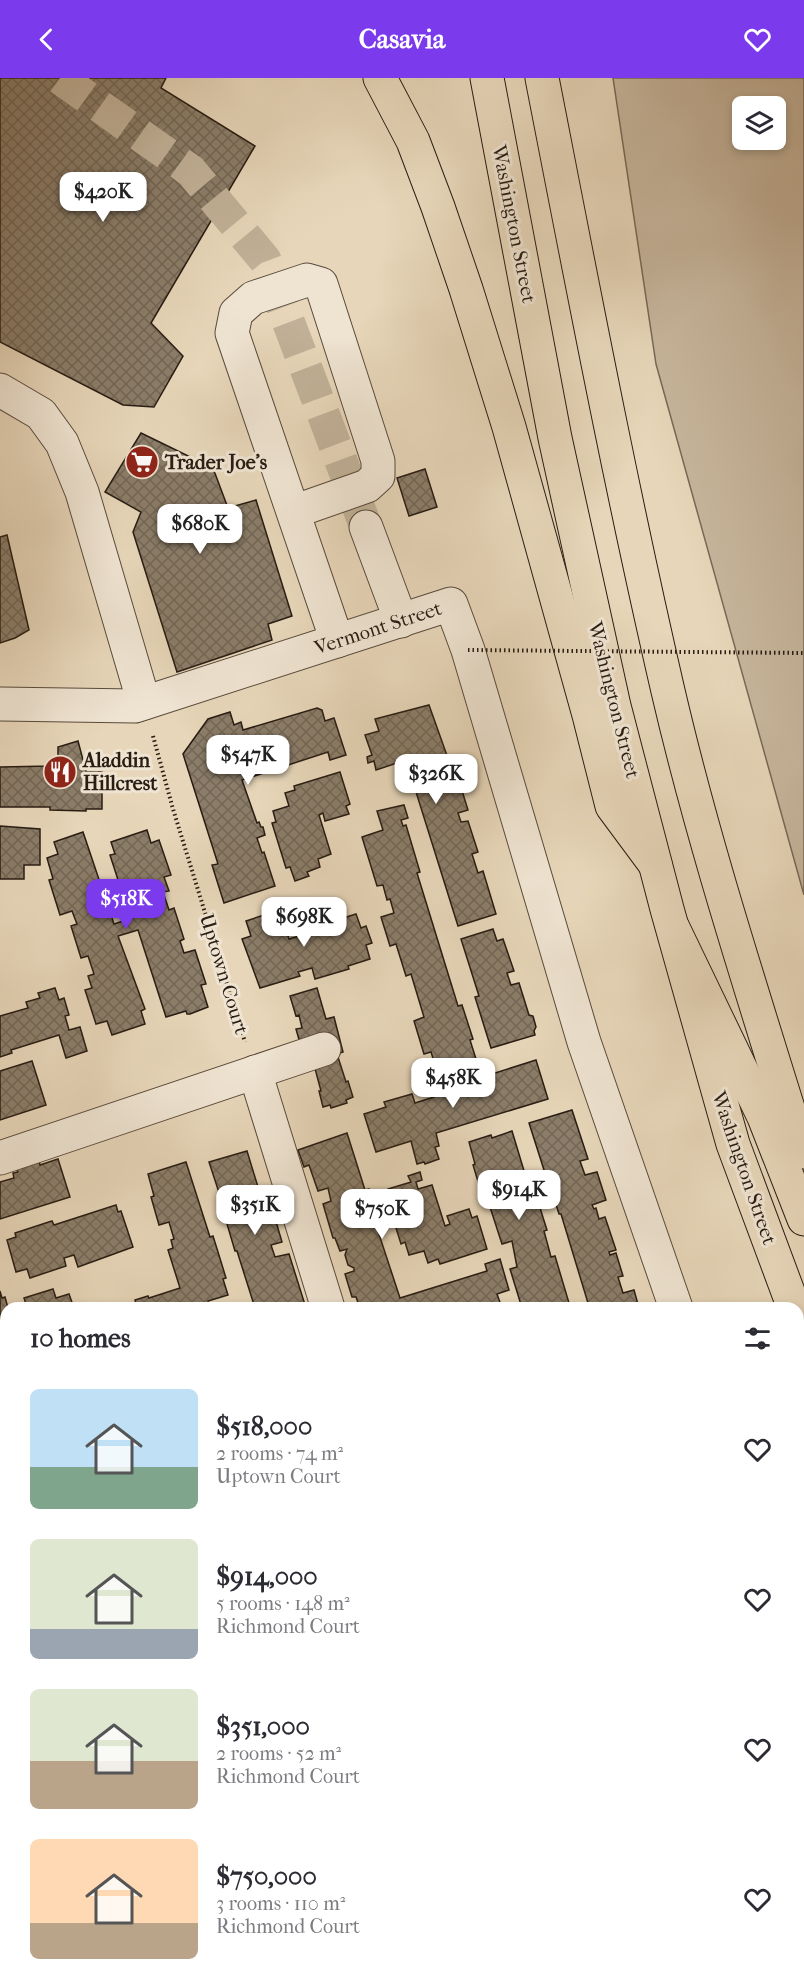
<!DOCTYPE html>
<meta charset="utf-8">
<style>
:root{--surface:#fff;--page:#f2f2f3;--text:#2b2b33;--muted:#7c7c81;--accent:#7c3aed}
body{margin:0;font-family:"IM FELL French Canon",serif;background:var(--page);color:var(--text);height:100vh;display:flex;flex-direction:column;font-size:22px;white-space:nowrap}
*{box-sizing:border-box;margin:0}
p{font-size:20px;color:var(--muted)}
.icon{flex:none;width:33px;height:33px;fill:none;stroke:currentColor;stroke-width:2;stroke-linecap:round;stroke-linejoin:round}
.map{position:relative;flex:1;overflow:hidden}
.sheet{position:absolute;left:0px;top:1224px;width:804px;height:686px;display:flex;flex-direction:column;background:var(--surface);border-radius:18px 18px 0 0;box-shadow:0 3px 9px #0003}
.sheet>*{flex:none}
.controls{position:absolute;left:732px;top:18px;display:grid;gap:12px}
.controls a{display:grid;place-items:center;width:54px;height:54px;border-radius:9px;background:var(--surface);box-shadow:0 3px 9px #0003;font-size:30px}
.price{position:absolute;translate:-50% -51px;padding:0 14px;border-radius:12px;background:#fff;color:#222;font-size:20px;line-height:39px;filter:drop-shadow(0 2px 3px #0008)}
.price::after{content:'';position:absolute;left:50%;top:36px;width:18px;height:14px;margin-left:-9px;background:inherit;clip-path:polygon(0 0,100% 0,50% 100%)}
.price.selected{background:var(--accent);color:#fff}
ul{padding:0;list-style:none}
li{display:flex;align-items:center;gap:18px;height:150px;padding:0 30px}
li span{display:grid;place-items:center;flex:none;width:168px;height:120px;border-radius:9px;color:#555}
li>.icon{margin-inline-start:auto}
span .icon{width:72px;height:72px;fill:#fffc;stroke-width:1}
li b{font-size:26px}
h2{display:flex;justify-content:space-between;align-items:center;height:72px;padding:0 30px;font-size:26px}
header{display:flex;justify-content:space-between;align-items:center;height:78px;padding:0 30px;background:var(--accent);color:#fff;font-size:27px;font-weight:700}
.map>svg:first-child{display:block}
</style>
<header><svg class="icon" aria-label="back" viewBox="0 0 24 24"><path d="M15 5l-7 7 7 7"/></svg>Casavia<svg class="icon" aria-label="heart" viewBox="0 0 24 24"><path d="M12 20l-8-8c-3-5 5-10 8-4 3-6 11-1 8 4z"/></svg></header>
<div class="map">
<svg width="804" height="1909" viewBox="0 0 804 1909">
<defs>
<pattern id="building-cross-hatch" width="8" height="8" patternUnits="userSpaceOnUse" patternTransform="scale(1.5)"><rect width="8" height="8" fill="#8b7d69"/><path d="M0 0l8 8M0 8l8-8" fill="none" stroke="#726655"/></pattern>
</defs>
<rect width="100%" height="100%" fill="#e7d6b9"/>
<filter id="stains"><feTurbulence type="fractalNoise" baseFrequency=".00333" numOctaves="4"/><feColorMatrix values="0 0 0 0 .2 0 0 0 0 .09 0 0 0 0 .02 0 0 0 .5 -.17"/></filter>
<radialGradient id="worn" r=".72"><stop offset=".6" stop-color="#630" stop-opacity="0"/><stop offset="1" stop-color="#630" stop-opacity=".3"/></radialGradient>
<!-- green -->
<path fill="#c7b69d" stroke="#786958" stroke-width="1.5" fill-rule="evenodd" d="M613,0h191v817l-148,-531zM742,28h34v34h-34z"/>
<!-- building -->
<g fill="url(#building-cross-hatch)" stroke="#281c13" stroke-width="1.5">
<path d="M0,0h166l-5,10 94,58 -104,177 32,33 -29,51 -31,-2 -123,-63z"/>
<path d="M141,355l72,35 15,40 28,-8 36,116 -24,8 4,16 -95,32 -44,-140 8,-20 -36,-20z"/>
<path d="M425,391l12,38 -28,9 -12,-38z"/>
<path d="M7,457l22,95 -14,8 -15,5v-106z"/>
<path d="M429,627l26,73 -6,2 2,4 8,-3 9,29 -10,3 3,9 7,-1 10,31 -6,2 6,19 5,-2 13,43 -38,12 -52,-166 -30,10 -2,-9 -6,2 -1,-6 5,-2 -7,-20 14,-4 -4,-12z"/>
<path d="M317,630l5,2 3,11 9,-3 12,37 -16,5 -2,-8 -86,28 15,43 2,-1 2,5h2l2,8 -8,3 5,15 2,-1 11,34 -51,17 -12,-38 6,-1 -35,-110 25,-35 22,-7 4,13 7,-3 2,8z"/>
<path d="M78,663l5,19h3v12h16v37h-16v2l-36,-1v-3h-50v-40l51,-1v-6h7v-13z"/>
<path d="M340,694l10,32 -4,2 3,8 -24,7 -2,-8 -4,2 12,39 -13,5 2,8 -13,5 2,4 -14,5 -5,-14 -4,1 -14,-45 4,-1 -3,-11 16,-5 -4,-13 10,-3 -1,-4z"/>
<path d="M404,727l4,13 -7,2 2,6 3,-1 14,47 -3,1 41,133 4,-1 11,34 -3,1 6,19 -39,12 -6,-19 -7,2 -10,-33 10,-4 -13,-43 -5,2 -10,-32 -6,2 -9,-29 13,-4 -4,-14 -3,1 -4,-15 -6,1 -15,-49 21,-7 -6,-19z"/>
<path d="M0,748l40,3v36h-16v14h-24z"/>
<path d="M147,752l4,13 8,-3 12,35 -7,2 5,14 -6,1 6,18 5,-2 10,31 -4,2 4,12 11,-3 11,34 -5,1 7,22 -18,7h-3l-1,-3 -20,6 -28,-87 -20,6 27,73 -4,2 4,13 -33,11 -5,-14 -11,3 -11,-34 7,-2 -4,-12 6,-2 -6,-18 -7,2 -10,-32 6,-2 -5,-13 -12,4 -11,-35 4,-1 -6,-21 11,-4 -4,-12 29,-10 31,92 21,-7 -10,-29 -4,1 -11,-34 5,-1 -4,-12z"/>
<path d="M279,832l10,29 14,-4 -1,-4 54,-17 5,14 5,-2 6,17 -6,2 4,14 -22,7 1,3 -34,10 -3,-11 -14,4 2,4 -40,12 -18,-49 9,-3 -5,-15z"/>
<path d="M493,851l4,12 6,-2 11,32 -7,2 4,12 8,-2 10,32 4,1 3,11 -2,4 1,4 -44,13 -16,-51 4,-1 -18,-57z"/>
<path d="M55,910l4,12 5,-2 5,17 -4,1 4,14 11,-3 7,24 -21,7 -7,-23 -48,15 1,3 -12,4v-41l28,-8 -2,-6 14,-4 -2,-5z"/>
<path d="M317,910l9,31 8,-2 9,35 -6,2 9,28 2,-1 5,16 -7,3 1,3 -16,5 -1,-3 -7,2 -4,-16h2l-8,-30 -7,3 -10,-35 6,-1 -3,-13 -3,1 -6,-20z"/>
<path d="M536,982l12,39 -112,34 3,13 -4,1 4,12 -14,5 -1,-2 -7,2 -6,-23 -35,11 -12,-38 22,-7 -2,-5 28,-8 3,9 19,-6 -1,-3 9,-4 -1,-3 33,-10 2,8 17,-6 -1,-5z"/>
<path d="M32,983l14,44 -46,15v-49z"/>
<path d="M572,1032l16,49 -8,2 5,14 12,-3 9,28 -14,5 2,4 2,-1 3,11 6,-2 11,33 -7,2 1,3 6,-2 7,23 -5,1 5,16 11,-3 5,18h-53l-1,-4 3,-1 -27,-89h-2l-9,-28 3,-1 -4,-13 -4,1 -16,-50z"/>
<path d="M512,1053l19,63 4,-2 12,38 -3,1 7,26 4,-1 14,47 -14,5h-33l-12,-39 7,-2 -5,-26 -10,3 -12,-37 8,-2 -3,-11 -12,4 -10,-33 2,-1 -6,-22 22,-7 1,3z"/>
<path d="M347,1055l18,57 4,-1 10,34 -3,2 24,73 87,-27 -2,-7 15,-5 9,31 -12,4 5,14h-142l-4,-11h-4l-7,-23 9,-3v-3l-6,-3 -3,-10 2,-6 -7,2 -5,-13h-2l-10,-34 8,-3 -3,-13 -10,3 -9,-26 -5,2 -6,-17z"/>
<path d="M247,1073l18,59 7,-2 10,34 -11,3 4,12 14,-3 17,54h-51l-18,-57h-2l-8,-27 2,-1 -20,-61z"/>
<path d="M58,1081l12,38 -70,22v-37l14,-4 -1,-5 5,-1 -2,-4 23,-7 1,4z"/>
<path d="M186,1084l24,75 3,-1 5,16 8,26 -3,1 5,16 -20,6 2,6 5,-2 1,3h-79l-2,-8 13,-4 1,2 31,-10 -12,-38 5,-2 -2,-8 3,-1 -5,-17 -10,3 -8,-28 3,-1 -6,-22z"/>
<path d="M420,1094l2,8 -6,2 2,7 14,-4 13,41 5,-2 -3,-8 22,-7 3,9 5,-2 10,33 -47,15 -2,-5 -10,4 -4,-12 -15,4 -4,-13 -4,2 -14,-45 4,-1 -3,-9 23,-7 -3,-6z"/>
<path d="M116,1127l2,7 3,-1 12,36 -55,20 -4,-12 -10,3 2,8 -36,12 -3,-9 -11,3 -9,-32 9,-3 -1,-4 37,-12 2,4z"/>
<path d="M53,1211l3,9 13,-4 5,14h-49l2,-1 -3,-9z"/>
<path d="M0,1213l2,7 3,-1 3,11h-2v91l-6,2z"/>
<path d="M6,1340v41l-6,-20v-19z"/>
<path d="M804,1792v109l-7,8h-67l4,-5h64v-104z"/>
<path d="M0,1866l6,2v36h75l-2,3 4,2h-83z"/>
<path d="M294,1904h102l-4,5h-91z"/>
</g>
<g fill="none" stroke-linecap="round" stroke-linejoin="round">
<!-- minor-tunnel -->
<path stroke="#c1b198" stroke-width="33" stroke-dasharray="33 16" stroke-linecap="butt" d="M60,0l131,93 74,89 101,267"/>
<!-- minor casing -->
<g stroke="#584a3c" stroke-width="35">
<g id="minor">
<path d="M0,312l41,24 21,29 20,49 62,211"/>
<path d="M293,434l74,-26 11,-10v-15l-57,-177 -14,-4 -54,18 -17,15 -4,20 105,308"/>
<path d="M366,449l35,94"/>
<path d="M0,626l135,2 316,-102 17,46 116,392 92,266"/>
<path d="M255,994l73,236"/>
<path d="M0,1080l324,-109"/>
<path d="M798,1516l6,17"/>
<path d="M0,1552l6,19"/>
<path d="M798,1617l6,-18"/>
<path d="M798,1690l6,6"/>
<path d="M667,1904l6,5"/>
</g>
</g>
<!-- major casing -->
<g stroke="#281c13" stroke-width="35">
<g id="major">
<path d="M487,0l68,360 59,268 53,203 66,235 61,164"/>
<path d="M542,0c40,205 79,410 126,613 34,146 80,288 124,430l12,31"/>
<path d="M0,1648l6,1"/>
<path d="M798,1675l6,1"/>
<path d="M170,1904l6,5"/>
</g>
</g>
<!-- highway casing -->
<g stroke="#281c13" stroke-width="35">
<g id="highway">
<path d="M380,0l33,63 25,66 28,82 43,138 80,288 23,91 43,58"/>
<path d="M673,850l91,189 40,102"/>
</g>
</g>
<!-- path -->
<path stroke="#281c13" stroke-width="4" stroke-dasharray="1.5 3" stroke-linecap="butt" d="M153,658l20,73 72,233"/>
<!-- minor -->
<use href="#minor" stroke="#efe4d2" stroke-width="33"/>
<!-- major -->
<use href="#major" stroke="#e7d6b9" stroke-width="33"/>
<!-- highway -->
<use href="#highway" stroke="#e7d6b9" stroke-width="33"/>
<!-- path-bridge -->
<path stroke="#281c13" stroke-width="4" stroke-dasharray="1.5 3" stroke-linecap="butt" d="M468,572l336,3"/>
</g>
<!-- icons -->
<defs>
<g id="supermarket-disc" transform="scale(1.725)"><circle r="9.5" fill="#8f2418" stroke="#efe4d2"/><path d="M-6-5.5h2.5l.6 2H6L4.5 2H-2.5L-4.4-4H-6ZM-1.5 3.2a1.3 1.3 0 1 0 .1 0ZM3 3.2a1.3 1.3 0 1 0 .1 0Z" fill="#fff"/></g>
<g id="restaurant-disc" transform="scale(1.725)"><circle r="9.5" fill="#8f2418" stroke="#efe4d2"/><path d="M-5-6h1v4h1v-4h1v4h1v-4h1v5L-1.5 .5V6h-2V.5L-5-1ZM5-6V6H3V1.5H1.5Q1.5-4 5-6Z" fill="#fff"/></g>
</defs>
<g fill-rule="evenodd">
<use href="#supermarket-disc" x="142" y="384"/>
<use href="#restaurant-disc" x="60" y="694"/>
</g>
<g text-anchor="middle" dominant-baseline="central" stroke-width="6" stroke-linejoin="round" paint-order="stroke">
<!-- street labels -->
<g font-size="20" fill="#281c13" stroke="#efe4d2">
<text transform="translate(514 146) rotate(79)">Washington Street</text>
<text transform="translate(378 550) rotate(-18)">Vermont Street</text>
<text transform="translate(614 622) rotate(76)">Washington Street</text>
<text transform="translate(224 896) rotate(73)">Uptown Court</text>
<text transform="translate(744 1090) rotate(71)">Washington Street</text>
</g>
<!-- poi labels -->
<g font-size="20" font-weight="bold" fill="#281c13" stroke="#efe4d2" text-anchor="start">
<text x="165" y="384">Trader Joe's</text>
<text x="83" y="682">Aladdin<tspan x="83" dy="23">Hillcrest</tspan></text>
</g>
</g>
<rect width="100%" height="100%" filter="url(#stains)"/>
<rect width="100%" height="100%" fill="url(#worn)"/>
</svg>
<div class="controls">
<a><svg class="icon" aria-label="layers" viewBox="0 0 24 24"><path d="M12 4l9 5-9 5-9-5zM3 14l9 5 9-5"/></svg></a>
</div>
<b class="price" style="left:103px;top:145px">$420K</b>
<b class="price" style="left:200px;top:477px">$680K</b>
<b class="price" style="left:248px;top:708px">$547K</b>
<b class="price" style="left:436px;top:727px">$326K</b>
<b class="price selected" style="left:126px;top:852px">$518K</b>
<b class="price" style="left:304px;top:870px">$698K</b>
<b class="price" style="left:453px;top:1031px">$458K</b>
<b class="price" style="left:519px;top:1143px">$914K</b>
<b class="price" style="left:255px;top:1158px">$351K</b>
<b class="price" style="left:382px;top:1162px">$750K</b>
<section class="sheet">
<h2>10 homes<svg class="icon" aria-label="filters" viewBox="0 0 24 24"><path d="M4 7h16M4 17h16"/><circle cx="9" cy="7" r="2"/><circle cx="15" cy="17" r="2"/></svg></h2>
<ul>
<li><span style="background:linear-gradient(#bfe0f5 65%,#7fa58c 0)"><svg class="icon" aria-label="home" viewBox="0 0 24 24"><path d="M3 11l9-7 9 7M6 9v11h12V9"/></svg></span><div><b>$518,000</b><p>2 rooms · 74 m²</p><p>Uptown Court</p></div><svg class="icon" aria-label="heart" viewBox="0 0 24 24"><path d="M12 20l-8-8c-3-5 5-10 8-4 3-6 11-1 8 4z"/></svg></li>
<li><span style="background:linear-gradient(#dfe7d0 75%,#9aa5b1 0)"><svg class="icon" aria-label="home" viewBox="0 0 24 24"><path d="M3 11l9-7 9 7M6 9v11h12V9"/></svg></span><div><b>$914,000</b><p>5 rooms · 148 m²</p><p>Richmond Court</p></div><svg class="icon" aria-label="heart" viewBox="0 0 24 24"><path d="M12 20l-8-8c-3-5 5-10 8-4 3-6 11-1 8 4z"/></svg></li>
<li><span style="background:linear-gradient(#dfe7d0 60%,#b9a48a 0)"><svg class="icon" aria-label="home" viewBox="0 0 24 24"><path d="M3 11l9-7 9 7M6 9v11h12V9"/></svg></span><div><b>$351,000</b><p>2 rooms · 52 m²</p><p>Richmond Court</p></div><svg class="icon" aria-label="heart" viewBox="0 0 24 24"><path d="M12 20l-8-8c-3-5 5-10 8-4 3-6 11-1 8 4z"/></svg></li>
<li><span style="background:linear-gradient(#ffd9b3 70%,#b9a48a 0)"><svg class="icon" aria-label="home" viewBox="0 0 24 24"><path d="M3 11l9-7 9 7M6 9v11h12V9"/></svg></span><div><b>$750,000</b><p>3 rooms · 110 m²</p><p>Richmond Court</p></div><svg class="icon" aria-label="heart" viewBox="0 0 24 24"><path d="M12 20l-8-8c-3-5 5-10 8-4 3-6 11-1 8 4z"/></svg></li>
</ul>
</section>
</div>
